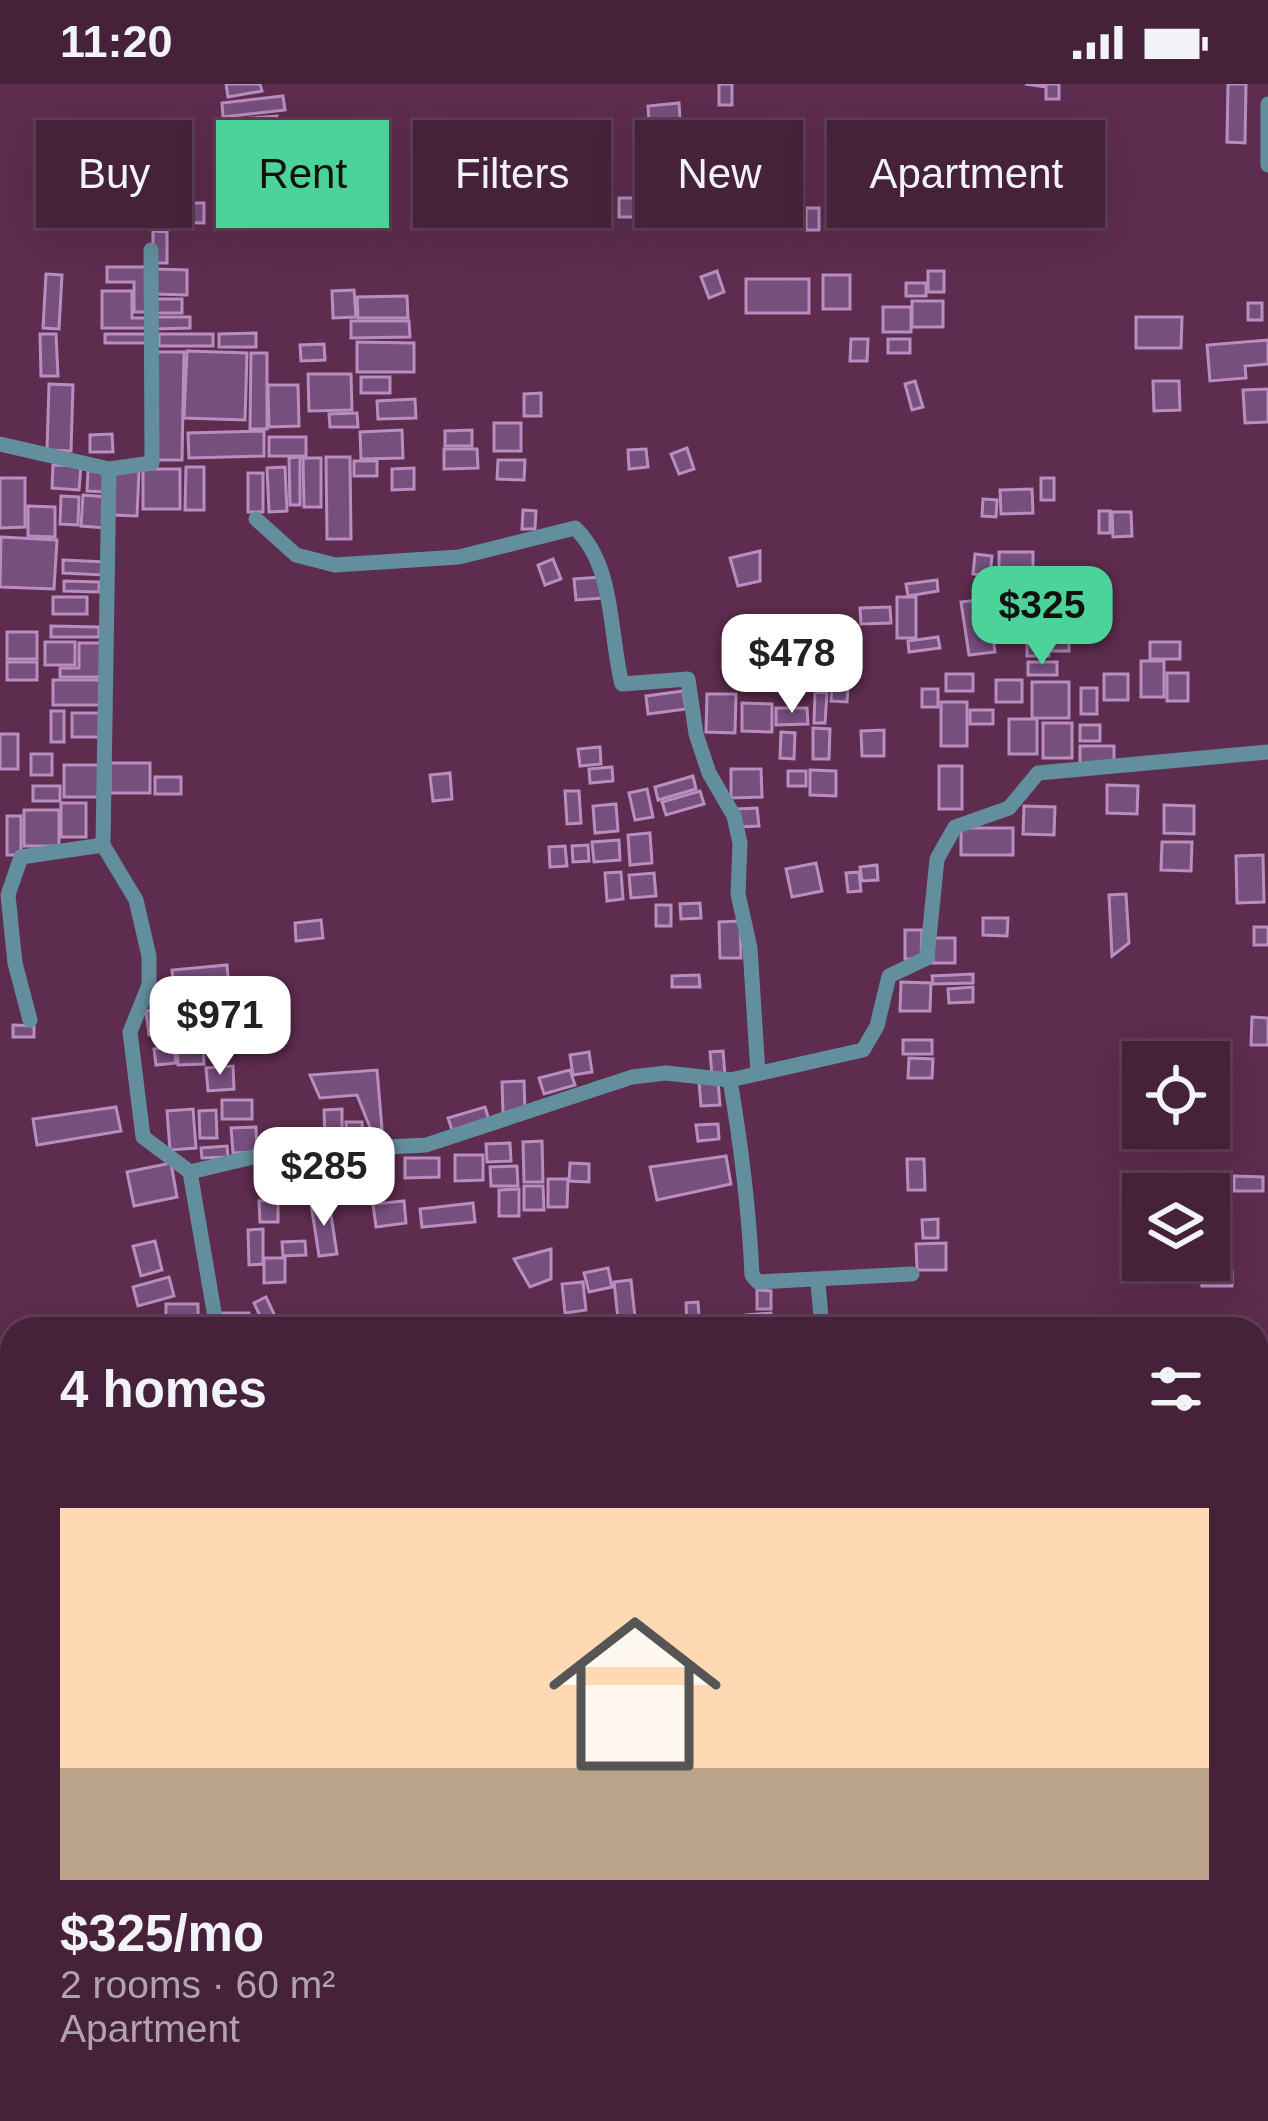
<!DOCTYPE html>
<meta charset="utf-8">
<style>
:root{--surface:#46213a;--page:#502e45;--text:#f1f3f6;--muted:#b0a3af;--line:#5e3e54;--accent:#4cd39a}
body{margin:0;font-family:Arial,sans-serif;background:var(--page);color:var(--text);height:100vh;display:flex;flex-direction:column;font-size:45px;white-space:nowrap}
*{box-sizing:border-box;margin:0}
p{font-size:39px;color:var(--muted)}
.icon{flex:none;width:66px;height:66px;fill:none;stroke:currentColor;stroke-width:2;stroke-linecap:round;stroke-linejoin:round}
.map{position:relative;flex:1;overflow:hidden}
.panel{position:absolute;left:0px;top:1233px;width:1269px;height:804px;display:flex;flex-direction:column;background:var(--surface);border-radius:36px 36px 0 0;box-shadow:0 12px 48px #0002,0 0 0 3px var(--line)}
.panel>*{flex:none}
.guide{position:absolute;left:36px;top:36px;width:1197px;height:108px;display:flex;gap:24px}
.controls{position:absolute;left:1122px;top:957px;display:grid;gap:24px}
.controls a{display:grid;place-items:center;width:108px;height:108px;border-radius:0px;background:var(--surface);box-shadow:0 12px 48px #0002,0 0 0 3px var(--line);font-size:60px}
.price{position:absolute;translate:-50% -102px;padding:0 27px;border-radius:24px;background:#fff;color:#222;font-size:39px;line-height:78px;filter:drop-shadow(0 3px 6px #0008)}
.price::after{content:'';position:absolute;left:50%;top:72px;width:36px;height:27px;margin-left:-18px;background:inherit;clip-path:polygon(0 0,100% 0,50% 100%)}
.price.active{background:var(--accent);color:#111}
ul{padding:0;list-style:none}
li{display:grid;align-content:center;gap:24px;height:636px;padding:0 60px}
li span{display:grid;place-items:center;height:372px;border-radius:0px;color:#555}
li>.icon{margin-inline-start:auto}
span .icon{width:216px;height:216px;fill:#fffc;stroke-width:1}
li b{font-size:51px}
h2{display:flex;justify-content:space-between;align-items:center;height:144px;padding:0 60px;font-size:51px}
.chip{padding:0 42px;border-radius:0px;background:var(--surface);box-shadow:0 12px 48px #0002,0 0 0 3px var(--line);font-size:42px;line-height:108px}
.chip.active{background:var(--accent);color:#111}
.status{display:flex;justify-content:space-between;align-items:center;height:84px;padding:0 60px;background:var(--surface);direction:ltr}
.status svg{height:33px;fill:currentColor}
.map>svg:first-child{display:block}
</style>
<div class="status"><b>11:20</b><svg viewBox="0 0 49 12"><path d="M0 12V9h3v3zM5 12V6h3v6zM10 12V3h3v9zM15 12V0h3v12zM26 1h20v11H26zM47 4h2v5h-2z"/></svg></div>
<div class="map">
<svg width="1268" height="2037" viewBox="0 0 1268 2037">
<rect width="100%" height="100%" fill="#5e2c4e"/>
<!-- building -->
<g fill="#774f7d" stroke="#b88dbf" stroke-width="3">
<path d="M226,0h34l2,7 -34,6z"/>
<rect x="719" y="0" width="13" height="21"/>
<path d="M1025,0h34v15h-13v-12z"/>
<path d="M1228,0h18l-1,59 -18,-1z"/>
<path d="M283,12l2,14 -62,7 -1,-14z"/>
<path d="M679,19l1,16 -31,2 -1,-15z"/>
<path d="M277,32l1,11 -50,4v-11z"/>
<rect x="156" y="42" width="25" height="23"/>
<path d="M160,73l32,1v14l-32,-1z"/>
<path d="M150,94l37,1v21h-38z"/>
<path d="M866,101l1,23 -13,1 -2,-23z"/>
<rect x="619" y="114" width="63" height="19"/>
<path d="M154,119h50v20l-50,-1z"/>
<rect x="776" y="120" width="15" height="23"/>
<rect x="806" y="124" width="13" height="22"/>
<path d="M153,147l14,1v31h-14z"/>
<path d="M107,183h42v45h-15v-30h-27z"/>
<path d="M155,185l32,1v25l-32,-1z"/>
<path d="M717,187l7,21 -15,6 -8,-21z"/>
<rect x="928" y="187" width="16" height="21"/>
<path d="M46,190l16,1 -3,54 -16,-1z"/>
<rect x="823" y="191" width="27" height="34"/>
<rect x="746" y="195" width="63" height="34"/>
<rect x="906" y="199" width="20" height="13"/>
<path d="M354,206l2,27 -23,1 -1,-27z"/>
<path d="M102,207h30v27h17v10h-47z"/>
<path d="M407,212l1,22h-50l-1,-21z"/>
<rect x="154" y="215" width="28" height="14"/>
<rect x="912" y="217" width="31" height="26"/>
<rect x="1248" y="219" width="14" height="17"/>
<rect x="883" y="223" width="28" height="25"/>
<path d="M154,233h36v11l-36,1z"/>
<path d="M1136,233h46l-1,31h-45z"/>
<path d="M351,237h58l1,16 -59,1z"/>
<path d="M256,249v14h-37v-13z"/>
<path d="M40,250h16l2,42h-17z"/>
<rect x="105" y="250" width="44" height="9"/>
<rect x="159" y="250" width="54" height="12"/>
<path d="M851,255h17l-1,22h-17z"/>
<rect x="888" y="255" width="22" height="14"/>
<path d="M1268,256v24l-23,2 1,12 -36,3 -3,-36z"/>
<path d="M357,258l57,1v29h-57z"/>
<path d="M324,260l1,16 -24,1 -1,-16z"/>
<path d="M187,267l60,2 -2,67 -61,-2z"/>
<path d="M157,268h27l-2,108h-26z"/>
<path d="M251,269h16v76h-17z"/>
<path d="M308,290h43l1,36 -43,1z"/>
<rect x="361" y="293" width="29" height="16"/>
<path d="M915,297l8,26 -11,3 -7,-26z"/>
<path d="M1153,297h26l1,29 -26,1z"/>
<path d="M49,300l24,1 -2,66 -24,-1z"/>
<path d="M268,301h30l1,41 -30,1z"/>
<path d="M1268,305v33l-23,1 -2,-33z"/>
<path d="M541,309v23h-17v-22z"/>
<path d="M415,315l1,19 -38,1 -1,-18z"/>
<path d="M357,329l1,14h-28l-1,-13z"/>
<rect x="494" y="339" width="27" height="28"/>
<path d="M402,346l1,28 -42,1 -1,-27z"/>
<path d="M472,346v16h-27v-15z"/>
<path d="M264,347v25l-75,2 -1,-25z"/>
<path d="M112,350l1,18h-23v-17z"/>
<rect x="269" y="353" width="37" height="19"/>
<path d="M687,364l7,21 -15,5 -8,-20z"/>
<path d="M444,365h33l1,19 -34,1z"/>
<path d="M646,365l2,18 -19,2 -1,-19z"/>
<path d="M300,373v48h-10l-1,-47z"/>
<path d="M326,373h24l1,82h-24z"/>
<path d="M303,374h18v49h-17z"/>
<path d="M498,376h27l-1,20 -27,-1z"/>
<rect x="354" y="377" width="23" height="15"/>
<path d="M53,381l28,1 -2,24 -27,-2z"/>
<path d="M186,383h18v43h-19z"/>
<path d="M285,383l2,44 -18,1 -2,-44z"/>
<path d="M414,384v21l-22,1v-21z"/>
<rect x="143" y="385" width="37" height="40"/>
<path d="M113,386l26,1 -2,45 -25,-1z"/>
<path d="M88,387h18l-1,21 -18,-1z"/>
<rect x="248" y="389" width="15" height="39"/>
<path d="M0,394h25v49l-25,1z"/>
<rect x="1041" y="394" width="13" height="22"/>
<path d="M1032,405l1,24 -32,1 -1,-24z"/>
<path d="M83,411l25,2 -2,31 -25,-2z"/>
<path d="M61,412l18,1 -1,28 -18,-1z"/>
<path d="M983,415l14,1 -1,17 -14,-1z"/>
<path d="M28,422l27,1v30l-27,-1z"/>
<path d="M523,426l13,1 -1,18h-13z"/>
<rect x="1099" y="427" width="11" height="22"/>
<path d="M1112,428h19l1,24 -19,1z"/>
<path d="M1,453l56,3 -3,49 -54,-2z"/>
<path d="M760,467v30l-22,5 -8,-28z"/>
<rect x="999" y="468" width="34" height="27"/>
<path d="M975,470l17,2 -2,20 -17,-2z"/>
<path d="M553,475l8,20 -16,6 -7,-20z"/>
<path d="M63,476l42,2 -1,13 -41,-2z"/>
<path d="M601,493l2,21 -27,2 -2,-21z"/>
<rect x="1035" y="494" width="28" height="16"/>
<path d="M937,496l1,11 -30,5 -2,-12z"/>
<path d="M64,497l35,1v10l-35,-1z"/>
<rect x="53" y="513" width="34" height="17"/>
<rect x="897" y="513" width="19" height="41"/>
<path d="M988,515l7,53 -26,3 -8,-53z"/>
<rect x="1024" y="517" width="25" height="23"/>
<rect x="1052" y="517" width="17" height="50"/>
<path d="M890,523l1,16 -30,1 -1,-16z"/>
<path d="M51,542l48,1v10h-48z"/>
<rect x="1027" y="543" width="22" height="29"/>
<rect x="7" y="548" width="30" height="27"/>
<path d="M938,553l2,11 -31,4 -1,-11z"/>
<rect x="45" y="558" width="30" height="23"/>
<rect x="1150" y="558" width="30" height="17"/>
<path d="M79,559h24v34h-43v-9h19z"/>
<path d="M784,577l31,1 -1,23 -31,-1z"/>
<path d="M820,577h33v17l-33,-1z"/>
<rect x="1141" y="577" width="23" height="36"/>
<rect x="7" y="578" width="30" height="18"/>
<rect x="1028" y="578" width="29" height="13"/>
<rect x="1167" y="589" width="21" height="28"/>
<rect x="946" y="590" width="27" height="17"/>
<rect x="1104" y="590" width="24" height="26"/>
<rect x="53" y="596" width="47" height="25"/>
<rect x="996" y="596" width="26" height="22"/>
<rect x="1032" y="598" width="37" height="36"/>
<path d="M832,603l16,1 -1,14 -16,-1z"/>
<rect x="1081" y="604" width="16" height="26"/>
<rect x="922" y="605" width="16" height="18"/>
<path d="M683,607l3,18 -38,5 -2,-18z"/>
<path d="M815,608l12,1 -2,30h-11z"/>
<path d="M707,610h29l-1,39 -29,-1z"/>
<rect x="941" y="618" width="26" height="44"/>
<path d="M742,619l30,1v28l-30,-1z"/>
<path d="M776,624h31l1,16 -32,1z"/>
<rect x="970" y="626" width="23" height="14"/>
<rect x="51" y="627" width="13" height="31"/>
<rect x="72" y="629" width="28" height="24"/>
<rect x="1009" y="635" width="28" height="35"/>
<rect x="1043" y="639" width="29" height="35"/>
<rect x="1080" y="641" width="20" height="16"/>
<path d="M813,644l17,1 -1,30h-16z"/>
<path d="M884,646v26h-22l-1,-25z"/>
<path d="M781,648l14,1 -1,26 -14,-1z"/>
<rect x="0" y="650" width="18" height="35"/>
<rect x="1080" y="662" width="34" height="18"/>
<path d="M600,663l1,17 -21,2 -2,-17z"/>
<rect x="31" y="670" width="21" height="21"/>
<rect x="110" y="679" width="40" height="30"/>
<rect x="64" y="681" width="36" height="32"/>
<rect x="939" y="682" width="23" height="43"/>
<path d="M612,683l1,14 -23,2 -1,-14z"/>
<path d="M731,685h30l1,28 -31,1z"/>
<path d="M810,686l26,1v25l-26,-1z"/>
<rect x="788" y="687" width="18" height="15"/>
<path d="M450,689l2,26 -19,2 -3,-26z"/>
<path d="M693,692l3,13 -38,11 -3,-13z"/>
<rect x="155" y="693" width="26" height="17"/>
<path d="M1107,701l31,1 -1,28 -30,-1z"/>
<rect x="33" y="702" width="27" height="15"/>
<path d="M647,705l6,28 -18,3 -6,-27z"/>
<path d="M565,707h14l2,32 -14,1z"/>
<path d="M700,707l4,13 -38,11 -4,-13z"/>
<rect x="61" y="719" width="25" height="34"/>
<path d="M616,720l2,27 -23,2 -2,-27z"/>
<path d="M1164,721l30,1v28l-30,-1z"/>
<path d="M1024,722l31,1 -1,28 -31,-1z"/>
<path d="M757,724l2,18 -20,1 -2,-18z"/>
<rect x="24" y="726" width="35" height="36"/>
<rect x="7" y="732" width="14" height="39"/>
<rect x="961" y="744" width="52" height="27"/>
<path d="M650,749l2,30 -22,2 -2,-30z"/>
<path d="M619,756l1,20 -26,2 -2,-20z"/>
<path d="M1162,758h30l-1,29 -30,-1z"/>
<path d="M588,761l1,16 -16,1 -1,-16z"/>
<path d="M565,762l2,20 -17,1 -1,-20z"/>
<path d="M1263,771l1,47 -27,1 -1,-47z"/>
<path d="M816,779l6,28 -30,6 -6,-28z"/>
<path d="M877,781l1,15 -16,1 -2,-14z"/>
<path d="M621,788l2,27 -16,2 -2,-28z"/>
<path d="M859,788l2,19 -13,1 -2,-19z"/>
<path d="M654,789l2,23 -25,2 -2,-23z"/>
<path d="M1126,810l3,49 -17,13 -3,-61z"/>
<path d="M700,819l1,15 -20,1 -1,-15z"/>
<rect x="656" y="821" width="15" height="21"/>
<path d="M983,834h25l-1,18 -24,-1z"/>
<path d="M321,836l2,18 -27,3 -1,-18z"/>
<path d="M740,837l1,37h-21l-1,-36z"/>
<rect x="1254" y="843" width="14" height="18"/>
<path d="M905,846h17l-1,29h-16z"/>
<rect x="933" y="854" width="22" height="25"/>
<path d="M227,881l3,34 -55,5 -3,-34z"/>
<path d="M973,890v9l-40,1 -1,-8z"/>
<path d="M699,891l1,12h-28v-11z"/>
<path d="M901,898l30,1 -1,28h-30z"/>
<path d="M973,903v15l-24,1 -1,-14z"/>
<path d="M184,921l3,24 -38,6 -3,-24z"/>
<path d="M261,921l2,22 -17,2 -2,-22z"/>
<path d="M236,923l1,15 -16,2 -1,-15z"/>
<path d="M213,930l1,12 -22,2 -2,-12z"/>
<path d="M1252,933l16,1v27h-17z"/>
<path d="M13,941l21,1v11h-21z"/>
<path d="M203,953l1,27 -26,1 -1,-27z"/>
<rect x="903" y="956" width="29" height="14"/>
<path d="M174,963l2,16 -20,2 -2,-16z"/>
<path d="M723,967l2,24h-13l-2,-23z"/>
<path d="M589,968l3,20 -19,3 -3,-20z"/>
<path d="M909,974l24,1 -1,19h-24z"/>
<path d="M233,982l1,23 -26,2 -2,-23z"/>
<path d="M377,986l5,59 -11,1 -14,-35 -37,3 -10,-23z"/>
<path d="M570,986l5,15 -31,9 -5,-16z"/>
<path d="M524,997l1,31 -22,1 -1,-31z"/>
<path d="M718,997l2,24 -19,1 -2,-24z"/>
<rect x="222" y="1016" width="30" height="19"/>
<path d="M116,1023l5,24 -84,14 -4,-26z"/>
<path d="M485,1023l4,13 -37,10 -4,-12z"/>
<path d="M193,1025l3,39 -26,2 -3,-39z"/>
<path d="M342,1025v33h-17l-1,-32z"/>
<path d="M216,1026l1,28h-17l-1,-27z"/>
<path d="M346,1038h16l1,18h-16z"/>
<path d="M718,1040l1,15 -21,2 -2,-16z"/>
<path d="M256,1043l1,25 -24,1 -2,-25z"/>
<path d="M542,1057l1,41h-19l-1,-40z"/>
<path d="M510,1059l1,18 -24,1 -1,-18z"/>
<path d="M227,1062l1,11 -26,1 -1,-10z"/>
<path d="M345,1071h16l1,35h-15z"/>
<path d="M455,1071h28v25l-28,1z"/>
<path d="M726,1072l5,28 -74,16 -7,-33z"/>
<path d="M405,1074h34v19l-34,1z"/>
<path d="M907,1075h17l1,31h-17z"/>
<path d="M171,1079l6,34 -43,9 -7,-34z"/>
<path d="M570,1079l19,1v18l-20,-1z"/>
<path d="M517,1082l1,20h-27l-1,-19z"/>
<path d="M292,1083v14h-23v-13z"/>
<path d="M1234,1092l29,1v14h-29z"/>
<path d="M548,1095h20l-1,28h-19z"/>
<path d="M524,1102h19l1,24h-20z"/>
<path d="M519,1105v27h-20v-26z"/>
<path d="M278,1116v22h-18l-1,-21z"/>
<path d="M404,1117l2,22 -30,4 -3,-23z"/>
<path d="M329,1118l8,52 -18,2 -8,-52z"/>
<path d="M473,1119l2,19 -53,5 -2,-18z"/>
<path d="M938,1135v19h-15l-1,-18z"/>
<path d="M263,1145v35l-14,1 -1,-35z"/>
<path d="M155,1157l7,29 -21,6 -8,-30z"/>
<path d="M305,1157l1,14 -23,1 -1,-14z"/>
<path d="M946,1159v27h-29l-1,-26z"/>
<path d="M551,1165v30l-21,8 -16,-28z"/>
<path d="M264,1174h21v24l-21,1z"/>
<path d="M608,1184l4,19 -23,5 -5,-19z"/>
<path d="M1203,1187h29v15h-30z"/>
<path d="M169,1193l5,19 -36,10 -5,-19z"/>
<path d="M631,1196l4,37 -17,2 -4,-37z"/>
<path d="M583,1198l3,28 -21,3 -3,-29z"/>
<path d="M757,1206l14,1v18h-14z"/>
<path d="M266,1213l15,32h-15l-12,-26z"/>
<path d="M698,1218l2,27h-13l-1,-26z"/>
<path d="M166,1220h32v18l-32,1z"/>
<path d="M222,1229h27v12l-27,1z"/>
<path d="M771,1229l1,16h-25l-1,-14z"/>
<path d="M675,1232l3,13h-30l-2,-7z"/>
</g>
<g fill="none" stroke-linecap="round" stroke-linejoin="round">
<!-- street -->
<g stroke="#638e9d" stroke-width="15">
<path d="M1268,20v61"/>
<path d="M0,360l109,25 -6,376 33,55 13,56v29l-19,47 13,105 47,35"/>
<path d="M109,385l43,-6 -1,-213"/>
<path d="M256,435l40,36 39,10 124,-8 116,-29c40,38 34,105 47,156l66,-5 8,55 13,39 25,43 6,27 -2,51 12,54 8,125"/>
<path d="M30,936l-15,-57 -7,-68 13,-38 82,-12"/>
<path d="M730,996c11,65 19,128 22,195l6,7 154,-8"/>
<path d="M818,1199l4,46"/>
<path d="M217,1245l-27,-157 80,-19 156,-8 206,-68 34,-4 64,7 133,-30 14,-24 12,-50 38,-18 10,-99 18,-32 54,-19 29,-35 230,-21"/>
<path d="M0,1355l12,-2"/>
<path d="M1257,1693h11"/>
<path d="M0,1867l12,-5"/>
<path d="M244,2037l4,-12"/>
</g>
</g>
</svg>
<div class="controls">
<a><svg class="icon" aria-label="locate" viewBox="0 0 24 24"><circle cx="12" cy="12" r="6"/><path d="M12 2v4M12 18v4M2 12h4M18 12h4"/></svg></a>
<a><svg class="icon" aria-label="layers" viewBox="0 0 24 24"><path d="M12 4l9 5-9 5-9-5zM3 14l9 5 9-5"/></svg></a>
</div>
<b class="price active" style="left:1042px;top:584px">$325</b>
<b class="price" style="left:792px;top:632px">$478</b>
<b class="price" style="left:220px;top:994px">$971</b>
<b class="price" style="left:324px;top:1145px">$285</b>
<div class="guide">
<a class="chip">Buy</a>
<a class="chip active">Rent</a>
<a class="chip">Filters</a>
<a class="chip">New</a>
<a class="chip">Apartment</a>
</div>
<section class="panel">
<h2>4 homes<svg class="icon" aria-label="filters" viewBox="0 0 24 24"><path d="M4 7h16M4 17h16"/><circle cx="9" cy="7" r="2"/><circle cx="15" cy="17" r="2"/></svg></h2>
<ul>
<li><span style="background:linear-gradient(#ffd9b3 70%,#b9a48a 0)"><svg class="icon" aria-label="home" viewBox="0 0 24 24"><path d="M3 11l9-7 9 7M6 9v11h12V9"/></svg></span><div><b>$325/mo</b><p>2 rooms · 60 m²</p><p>Apartment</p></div></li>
</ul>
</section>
</div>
